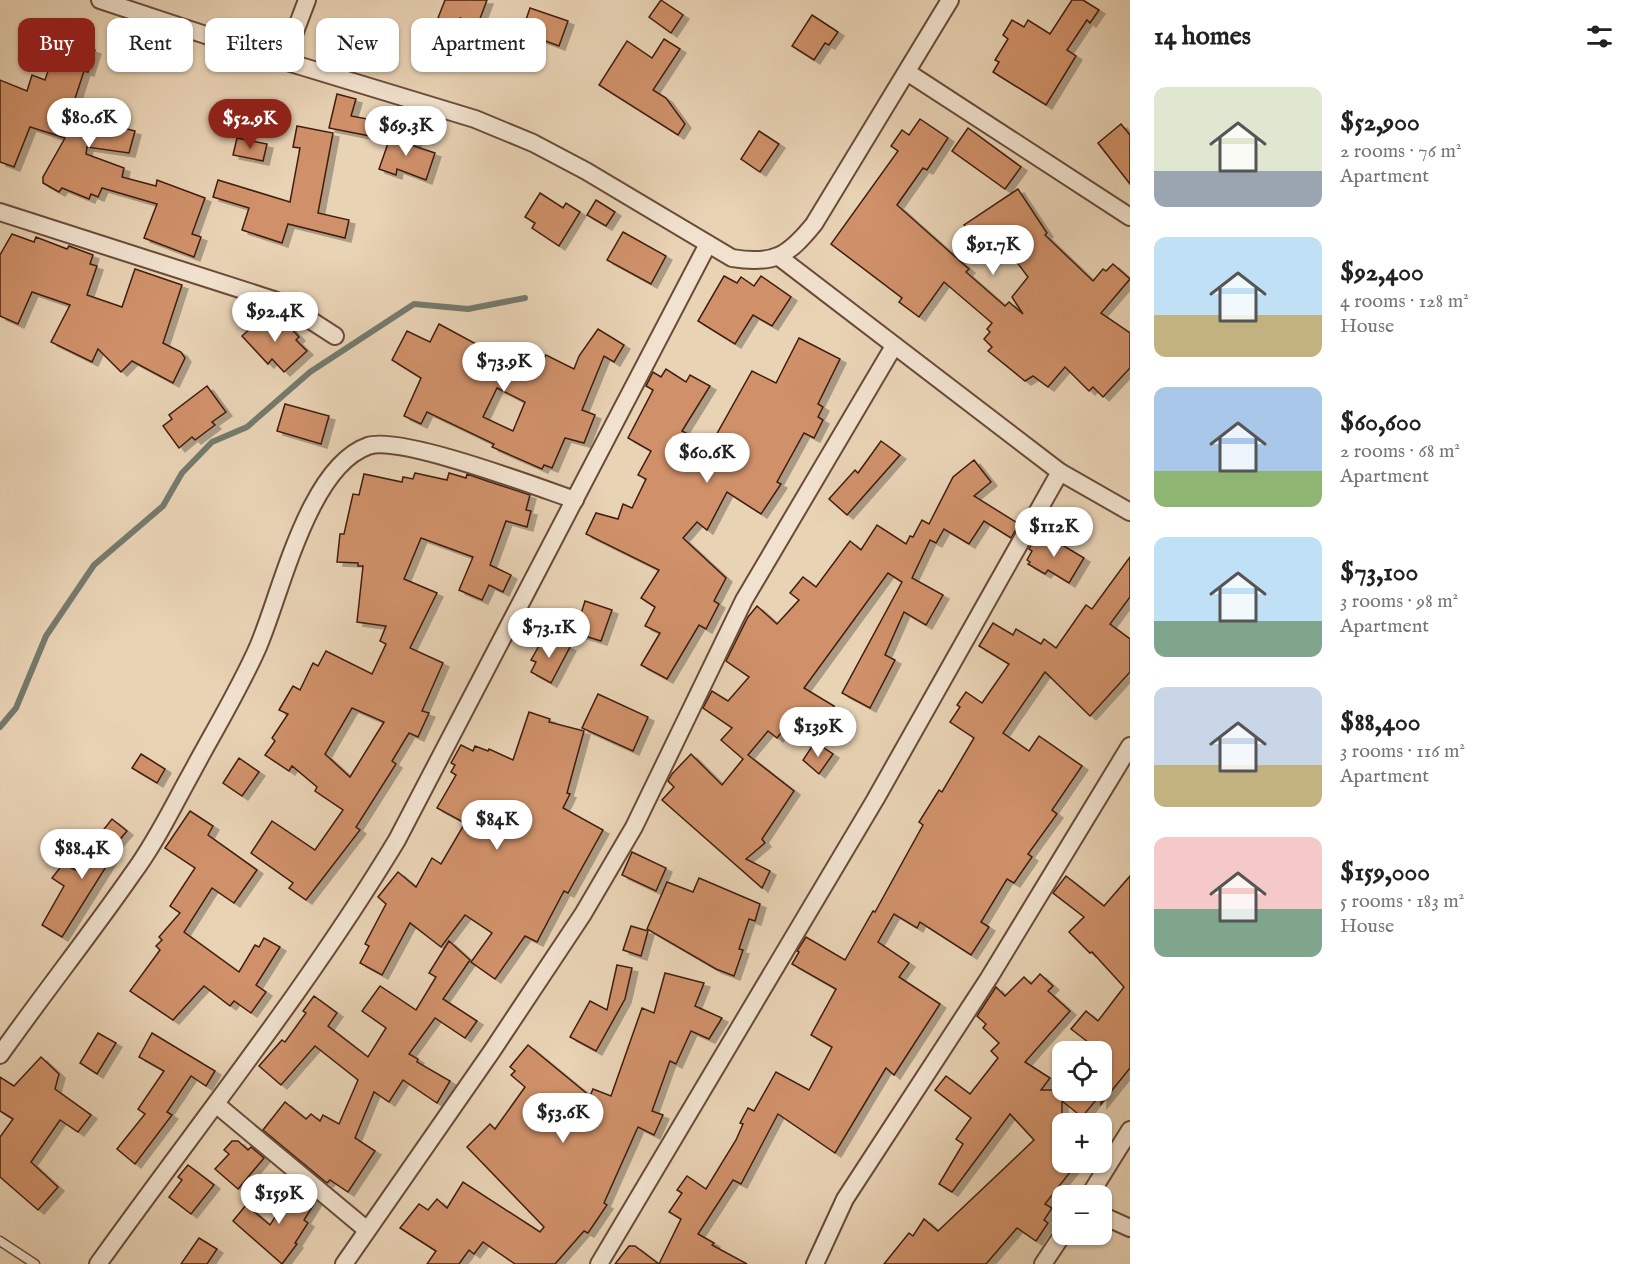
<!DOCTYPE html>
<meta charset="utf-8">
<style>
:root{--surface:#fff;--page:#f6f6f6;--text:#222;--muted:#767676;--accent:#8f2418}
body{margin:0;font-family:"IM FELL English",serif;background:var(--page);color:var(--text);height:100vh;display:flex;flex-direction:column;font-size:22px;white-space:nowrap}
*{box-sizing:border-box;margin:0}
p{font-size:20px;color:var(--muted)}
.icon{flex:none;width:33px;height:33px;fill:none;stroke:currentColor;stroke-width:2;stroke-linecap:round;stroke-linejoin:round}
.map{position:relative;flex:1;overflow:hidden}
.sheet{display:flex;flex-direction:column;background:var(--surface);width:510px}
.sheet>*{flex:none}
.top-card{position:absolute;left:18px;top:18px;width:570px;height:54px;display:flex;gap:12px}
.buttons{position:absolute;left:1052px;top:1041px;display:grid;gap:12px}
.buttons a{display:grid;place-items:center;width:60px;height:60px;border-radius:12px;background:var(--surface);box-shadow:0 2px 4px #0004;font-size:30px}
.price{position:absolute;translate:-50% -51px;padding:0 14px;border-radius:21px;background:#fff;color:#222;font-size:20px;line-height:39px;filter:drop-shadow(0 2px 3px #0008)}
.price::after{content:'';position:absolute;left:50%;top:36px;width:18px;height:14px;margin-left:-9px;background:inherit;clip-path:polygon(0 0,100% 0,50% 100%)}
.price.on{background:var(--accent);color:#fff}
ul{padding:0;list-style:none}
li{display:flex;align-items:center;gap:18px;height:150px;padding:0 24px}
li span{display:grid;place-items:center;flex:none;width:168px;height:120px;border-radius:12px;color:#555}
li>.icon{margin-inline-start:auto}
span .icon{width:72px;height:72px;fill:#fffc;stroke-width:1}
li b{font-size:26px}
h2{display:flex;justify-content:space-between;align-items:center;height:72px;padding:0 24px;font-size:26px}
.pill{padding:0 21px;border-radius:12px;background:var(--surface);box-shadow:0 2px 4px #0004;font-size:21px;line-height:54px}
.pill.on{background:var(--accent);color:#fff}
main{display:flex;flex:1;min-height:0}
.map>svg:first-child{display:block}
</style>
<main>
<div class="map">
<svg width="1130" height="1264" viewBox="0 0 1130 1264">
<defs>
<filter id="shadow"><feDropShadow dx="6" dy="4" stdDeviation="0" flood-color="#0004"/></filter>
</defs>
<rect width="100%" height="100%" fill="#e9d3b5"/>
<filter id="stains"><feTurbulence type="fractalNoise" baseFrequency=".00333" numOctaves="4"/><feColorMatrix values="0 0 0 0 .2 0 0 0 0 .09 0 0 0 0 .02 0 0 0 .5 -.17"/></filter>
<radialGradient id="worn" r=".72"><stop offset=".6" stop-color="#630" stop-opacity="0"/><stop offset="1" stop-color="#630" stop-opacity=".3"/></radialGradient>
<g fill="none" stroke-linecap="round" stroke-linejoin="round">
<!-- stream -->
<path stroke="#747a6d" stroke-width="6" d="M0,727l16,-19 30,-72 48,-71 69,-59 19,-33 30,-31 35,-15 63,-55 104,-68 54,5 57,-11"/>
</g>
<!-- building -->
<g fill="#d0916a" stroke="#401e0f" stroke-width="1.5" fill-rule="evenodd" filter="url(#shadow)">
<path d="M445,0h42l-9,24 -18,-6 -3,7 -19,-7z"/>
<path d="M661,0l22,15 -12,18 -22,-16z"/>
<path d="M1072,0h11l16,10 -9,13 -3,-3 -20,30 9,6 -30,49 -53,-33 6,-10 -4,-2 13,-21 -5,-4 9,-15 12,7 4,-7 22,14z"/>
<path d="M530,8l38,13 -9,25 -19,-7 -3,7 -18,-6z"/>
<path d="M812,15l26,17 -9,13 -4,-2 -11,17 -22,-14z"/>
<path d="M664,39l16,10 -27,41 13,8 19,26 -7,11 -79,-50 28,-44 25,17z"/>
<path d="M64,40l31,10 -7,22 -4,-1 -14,43 65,17 -6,22 -42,-6 -1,7 38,14 -2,9 34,9 1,-6 48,18 -13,36 9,3 -7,20 -50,-19 13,-34 -55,-16 -4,9 -7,-3 -2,5 -27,-11 -3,4 -16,-9v-6l22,-39 -35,-11 -16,40 -14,-5v-82l27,11 5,-16 13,5 8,-24 6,1z"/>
<path d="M337,94l19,5 -5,17 22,4 -3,16 -41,-8z"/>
<path d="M920,119l28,19 -21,32 -4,-2 -26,37 72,64 -3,3 39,34 4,-4 14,12 -11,-17 16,-20 -31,-41 -18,12 -15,-23 54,-36 29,44 -2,2 48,46 10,-12 3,2 7,-7 17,15 -29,34 29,20v35l-27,29 -10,-10 -4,4 -24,-24 -17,20 -15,-11 -8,5 -37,-30 4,-4 -8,-8 6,-7 -3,-3 5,-6 -48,-41 -25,35 -20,-15 3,-4 -71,-54 67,-93 -7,-5 11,-16 7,5z"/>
<path d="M1121,124l9,11v49l-32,-41z"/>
<path d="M297,126l36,7 -15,80 31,7 -4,18 -57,-14 -6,19 -40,-13 7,-22 -36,-11 5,-17 72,22 10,-54 -7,-1z"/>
<path d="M968,128l53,39 -16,22 -53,-38z"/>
<path d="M759,131l20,13 -19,28 -19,-13z"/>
<path d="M392,132l24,8 -2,6 21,7 -9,27 -29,-11 -1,6 -17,-6z"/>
<path d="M237,138l30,6 -4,17 -30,-6z"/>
<path d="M540,193l23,15 3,-5 14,9 -21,34 -27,-18 3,-5 -10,-6z"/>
<path d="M596,200l19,12 -9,14 -19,-11z"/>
<path d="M623,232l43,24 -15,28 -44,-24z"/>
<path d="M12,234l22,8 2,-5 31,12 2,-3 24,9 -3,9 7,2 -10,29 35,12 13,-38 47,16 -19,58 18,9 4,6 -12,25 -41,-22 -11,11 -23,-23 -6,13 -41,-20 19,-37 -38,-13 -14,32 -18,-8v-61z"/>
<path d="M724,276l13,7 4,-6 13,9 7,-10 30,21 -19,29 -19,-11 -18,29 -37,-23z"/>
<path d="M265,315l16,17 7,-7 11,12 -3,3 11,11 -23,21 -12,-13 -4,5 -26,-28z"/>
<path d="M439,324l96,52 11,-21 28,14 5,-13 19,-27 26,16 -10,17 -10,-6 -22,54 13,5 -11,28 -19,-5 -13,30 -8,-3 -2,4 -50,-22 2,-3 -67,-32 -6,12 -17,-8 17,-38 -29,-18 15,-29 23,11zM497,388l28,14 -12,29 -30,-14z"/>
<path d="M799,338l41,21 -22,45 5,3 -5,10 5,3 -9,18 -10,-5 -27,49 4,2 -20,30 -34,-22 -20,38 -10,-8 -14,16 43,40 -12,23 5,3 -13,25 -7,-4 -32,54 -26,-14 19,-32 -15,-7 10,-19 -14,-9 18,-28 -73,-36 10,-21 22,6 5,-15 9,4 14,-29 -8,-4 13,-24 -23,-13 25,-48 -7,-4 7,-14 8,5 5,-8 20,13 4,-7 20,11 -28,45 28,15 42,-75 24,12z"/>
<path d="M207,386l19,26 -14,10 3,3 -20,15 -3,-3 -13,11 -16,-22 9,-7 -3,-4z"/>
<path d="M285,404l44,12 -8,28 -44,-13z"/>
<path d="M881,441l19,14 -53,60 -18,-16 26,-29 3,3z"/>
<path d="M974,460l17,22 -17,14 45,28 -8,14 -27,-17 -15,23 -25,-15 -8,14 -6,-3 -18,38 31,17 -17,30 -22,-13 -19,43 10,5 -25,48 -28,-15 60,-111 -14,-9 -84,115 30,18 -13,23 -25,-14 -19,23 -9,-7 -20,24 46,36 -32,48 3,4 -19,16 24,12 -8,17 -100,-88 12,-13 -6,-6 4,-7 19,-20 31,31 21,-26 -22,-19 11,-12 -29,-20 9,-17 16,10 21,-24 -23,-16 22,-44 9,-11 20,18 22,-24 -9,-7 13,-16 13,10 34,-46 11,9 16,-25 29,19 4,-8 3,1 9,-17 7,4 24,-47z"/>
<path d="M415,473l32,7 2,-7 17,5 1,-4 20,7 43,14 -4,15 5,1 -4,16 -21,-6 -16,44 21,10 -8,17 -14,-7 -7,15 -23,-10 14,-33 -52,-19 -17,41 33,14 -27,55 33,15 -21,48 7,2 -11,24 -9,-4 -17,28 4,3 -40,63 4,3 -54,70 -17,-12 4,-5 -42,-30 21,-32 43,29 28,-40 -28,-19 2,-4 -25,-21 -3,5 -24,-16 10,-14 -3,-3 16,-24 -9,-4 14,-24 7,4 13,-27 5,3 8,-15 46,23 14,-30 -6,-3 6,-15 -29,-4 6,-56h-5v-3l-21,-1 3,-28h4l9,-40 6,1 5,-21 38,8 1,-5 10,2zM352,708l32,14 -34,55 -25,-23z"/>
<path d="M1039,531l45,27 -15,25 -21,-13 -3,4 -17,-10 2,-2 -3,-2 5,-9 -3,-2z"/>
<path d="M1130,557v40l-20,27 20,15v33l-40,44 -45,-44 -42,61 26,18 10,-15 43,30 -30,44 5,4 -29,40 4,3 -18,26 -7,-4 -26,43 8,5 -18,28 -51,-33 -3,6 -23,-14 -16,28 31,21 -10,14 41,27 -46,71 -8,-7 -51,85 -57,-39 -37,70 -8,-4 -35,54 16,9 -2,2 35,19h-132l14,-18h6l24,18 22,-45 -12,-7 13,-19 -5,-3 10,-14 19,13 30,-49 7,-16 -3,-1 8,-15 6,3 22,-39 33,18 23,-43 -21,-12 25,-46 -44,-25 7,-12 -2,-1 9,-14 39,23 28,-49 2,1 48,-87 -4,-3 20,-32 3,2 32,-54 -24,-16 10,-15 -3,-2 9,-13 16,11 27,-39 -30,-18 14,-23 20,12 3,-6 25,15 3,-5 12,9 30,-43 6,4z"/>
<path d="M585,601l27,9 -11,31 -26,-8z"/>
<path d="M549,636l21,11 -19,36 -20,-11 5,-10 -5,-2 9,-16 4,2z"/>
<path d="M598,694l50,23 -15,34 -51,-23z"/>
<path d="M529,712l21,7 -1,3 35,9 -17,62 3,1 -7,14 40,22 -35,63 -4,-2 -27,51 -12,-6 -30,43 -24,-17 21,-29 -27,-18 -24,32 -31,-24 -28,52 -22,-12 9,-17 -4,-2 21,-40 -8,-7 20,-25 18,15 16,-29 9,6 24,-41 -28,-15 19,-33 -5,-3 4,-7 -4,-2 10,-18 12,6 2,-5 13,5 1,-2 24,11z"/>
<path d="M815,742l18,12 -14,20 -16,-14z"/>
<path d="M141,754l24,15 -8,14 -25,-15z"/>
<path d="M239,758l20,14 -17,24 -19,-13z"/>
<path d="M190,811l23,15 -5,9 49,35 -23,33 -22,-15 -28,44 55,40 16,-27 4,2 5,-9 16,9 -24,38 10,7 -15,21 -17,-12 -4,5 -26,-20 -31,34 -43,-29 30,-41 -4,-4 6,-6 -3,-3 21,-24 -10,-7 25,-38 -30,-20z"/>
<path d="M112,819l15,12 -17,20 4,3 -52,83 -20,-12 22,-39 -12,-8 11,-14 15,7 21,-24 -6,-4z"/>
<path d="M632,852l34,16 -10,23 -34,-16z"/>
<path d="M1066,876l38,30 26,-30v192l-29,36v-10l-19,23 -20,-16v61h16l-33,42 7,4 -8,12 4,3 -12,18 -19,-13 -31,36h-102l25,-31 4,3 11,-17 14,12 96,-91 -24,-26 -58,78 -13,-8 24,-40 -7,-5 15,-21 -36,-28 11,-14 24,18 28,-36 -7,-7 8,-8 -16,-15 3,-4 -9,-8 19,-29 9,9 19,-19 7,7 9,-10 13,12 -5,5 22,20 -45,51 25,16 -9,12h60v-38l-30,-23 15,-18 12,10 26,-34 -32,-35 -2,1 -21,-21 15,-15 -31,-24z"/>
<path d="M699,878l61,26 -5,17 -6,-2 -10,30 4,1 -9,26 -18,-7 -69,-40 20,-47 26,10z"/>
<path d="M631,926l17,5 -7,25 -18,-6z"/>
<path d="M449,941l21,19 -27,39 34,22 -12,17 -30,-20 -26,36 9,5 -1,3 33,19 -13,22 -34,-23 -14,22 -15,-10 -19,46 20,13 -27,41 -18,-12 -3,3 -64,-53 22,-28 21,17 5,-5 9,7 3,-6 16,9 19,-44 -43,-34 -34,39 -22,-19 23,-26 3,2 21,-29 -3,-2 11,-15 23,17 -9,13 40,31 18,-29 -24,-17 18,-25 36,24 20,-33 -7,-4z"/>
<path d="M617,965l15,3 -7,31 -29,52 -26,-14 20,-36 17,9z"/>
<path d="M665,973l39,10 -9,23 27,12 -13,21 -18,-8 -15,33 -6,-3 -18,50 11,4 -9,20 -16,-8 -34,76 3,2 -19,28 -4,-2 -29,33h-40l-32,-22 -9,12 -5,-4 -10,14h-32l9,-13 -36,-23 19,-24 9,6 9,-11 10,9 16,-26 77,50 4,-5 -77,-80 23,-23 5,5 30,-42 -14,-12 4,-4 -5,-4 18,-22 62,51 3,-7 18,7 31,-88 12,5z"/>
<path d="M98,1033l18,10 -19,31 -17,-11z"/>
<path d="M152,1033l63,38 -9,15 -15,-10 -24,36 5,3 -37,49 -18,-15 28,-35 -7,-5 26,-38 -25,-14z"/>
<path d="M41,1057l18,17 -4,15 36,26 -13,17 -18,-12 -29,42 27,25 -20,23 -38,-33v-40l13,-18 -13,-8v-34l14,9z"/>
<path d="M232,1141h6l10,9 3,-3 13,11 -26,31 -23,-20 14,-15 -5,-4z"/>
<path d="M188,1165l26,20 -23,29 -22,-17 13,-17 -4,-3z"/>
<path d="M296,1185l20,16 -12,19 4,3 -13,20 2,1 -15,20 -49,-43 13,-16 24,20z"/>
<path d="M199,1238l18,11 -10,15h-26z"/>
</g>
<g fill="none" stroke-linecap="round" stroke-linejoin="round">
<!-- lane casing -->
<g stroke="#6a4b38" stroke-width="11">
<path id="lane" d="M0,1241l35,23"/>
</g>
<!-- street casing -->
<g stroke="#6a4b38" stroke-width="20">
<g id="street">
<path d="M100,0l184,61 191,58 58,24 53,28 146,87c42,7 56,-2 82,-34l136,-224"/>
<path d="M284,61l23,-61"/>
<path d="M907,72l223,145"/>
<path d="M0,212l274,88 16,7 45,29"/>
<path d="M779,257l281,215 70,40"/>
<path d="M0,1055c43,-61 90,-120 133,-182 23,-31 40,-67 59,-101 22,-41 47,-82 66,-125 23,-53 50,-180 110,-201 32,-11 169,41 207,54"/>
<path d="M217,1105l150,125"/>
<path d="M1089,1196l41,-66"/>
<path d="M1101,1215l29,13"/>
<path d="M98,1264c101,-141 209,-275 299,-424l311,-596"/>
<path d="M344,1264l148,-213 91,-137 51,-87 110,-227 150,-254"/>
<path d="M599,1264l276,-464 185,-328"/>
<path d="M815,1264l30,-65 144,-221 141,-232"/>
<path d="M1043,1264l20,-30"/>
</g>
</g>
<!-- lane -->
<use href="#lane" stroke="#f1e2cf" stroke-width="8"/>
<!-- street -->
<use href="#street" stroke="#f1e2cf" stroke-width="16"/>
</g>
<rect width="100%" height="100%" filter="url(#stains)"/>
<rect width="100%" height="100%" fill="url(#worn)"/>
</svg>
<div class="buttons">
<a><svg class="icon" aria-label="locate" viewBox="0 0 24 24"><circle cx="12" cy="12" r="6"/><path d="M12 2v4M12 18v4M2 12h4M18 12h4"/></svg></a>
<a>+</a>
<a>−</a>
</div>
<b class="price" style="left:89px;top:149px">$80.6K</b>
<b class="price on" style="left:250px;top:150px">$52.9K</b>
<b class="price" style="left:406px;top:157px">$69.3K</b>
<b class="price" style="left:993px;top:276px">$91.7K</b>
<b class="price" style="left:275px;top:343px">$92.4K</b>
<b class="price" style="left:504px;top:393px">$73.9K</b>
<b class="price" style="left:707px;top:484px">$60.6K</b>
<b class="price" style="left:1054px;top:558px">$112K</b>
<b class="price" style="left:549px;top:659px">$73.1K</b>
<b class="price" style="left:818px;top:758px">$139K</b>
<b class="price" style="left:497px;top:851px">$84K</b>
<b class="price" style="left:82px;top:880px">$88.4K</b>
<b class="price" style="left:563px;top:1144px">$53.6K</b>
<b class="price" style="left:279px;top:1225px">$159K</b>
<div class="top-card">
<a class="pill on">Buy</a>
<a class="pill">Rent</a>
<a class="pill">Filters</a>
<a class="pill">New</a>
<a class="pill">Apartment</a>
</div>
</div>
<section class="sheet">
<h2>14 homes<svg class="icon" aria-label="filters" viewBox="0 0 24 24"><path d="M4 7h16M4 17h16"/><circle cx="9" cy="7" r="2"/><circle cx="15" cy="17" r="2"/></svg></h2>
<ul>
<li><span style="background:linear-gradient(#dfe7d0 70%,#9aa5b1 0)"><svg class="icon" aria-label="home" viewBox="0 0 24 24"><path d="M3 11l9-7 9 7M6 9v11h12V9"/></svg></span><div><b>$52,900</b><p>2 rooms · 76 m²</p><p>Apartment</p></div></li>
<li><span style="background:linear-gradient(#bfe0f5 65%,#c2b280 0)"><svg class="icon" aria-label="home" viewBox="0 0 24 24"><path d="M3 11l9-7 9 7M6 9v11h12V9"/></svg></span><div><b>$92,400</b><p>4 rooms · 128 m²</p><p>House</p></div></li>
<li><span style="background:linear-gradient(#a9c7e8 70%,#8fb573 0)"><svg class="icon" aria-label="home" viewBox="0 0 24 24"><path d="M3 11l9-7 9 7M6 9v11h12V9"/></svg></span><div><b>$60,600</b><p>2 rooms · 68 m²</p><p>Apartment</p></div></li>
<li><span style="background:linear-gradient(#bfe0f5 70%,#7fa58c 0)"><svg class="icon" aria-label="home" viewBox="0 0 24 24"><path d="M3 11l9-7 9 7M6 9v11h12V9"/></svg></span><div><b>$73,100</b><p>3 rooms · 98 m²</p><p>Apartment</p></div></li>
<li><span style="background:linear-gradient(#c9d6e8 65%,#c2b280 0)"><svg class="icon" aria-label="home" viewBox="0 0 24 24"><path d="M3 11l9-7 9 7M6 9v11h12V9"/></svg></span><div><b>$88,400</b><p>3 rooms · 116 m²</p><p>Apartment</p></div></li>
<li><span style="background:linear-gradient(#f6c9c9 60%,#7fa58c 0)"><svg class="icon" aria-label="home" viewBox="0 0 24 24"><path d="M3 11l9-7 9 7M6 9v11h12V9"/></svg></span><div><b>$159,000</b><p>5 rooms · 183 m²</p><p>House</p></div></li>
</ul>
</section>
</main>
